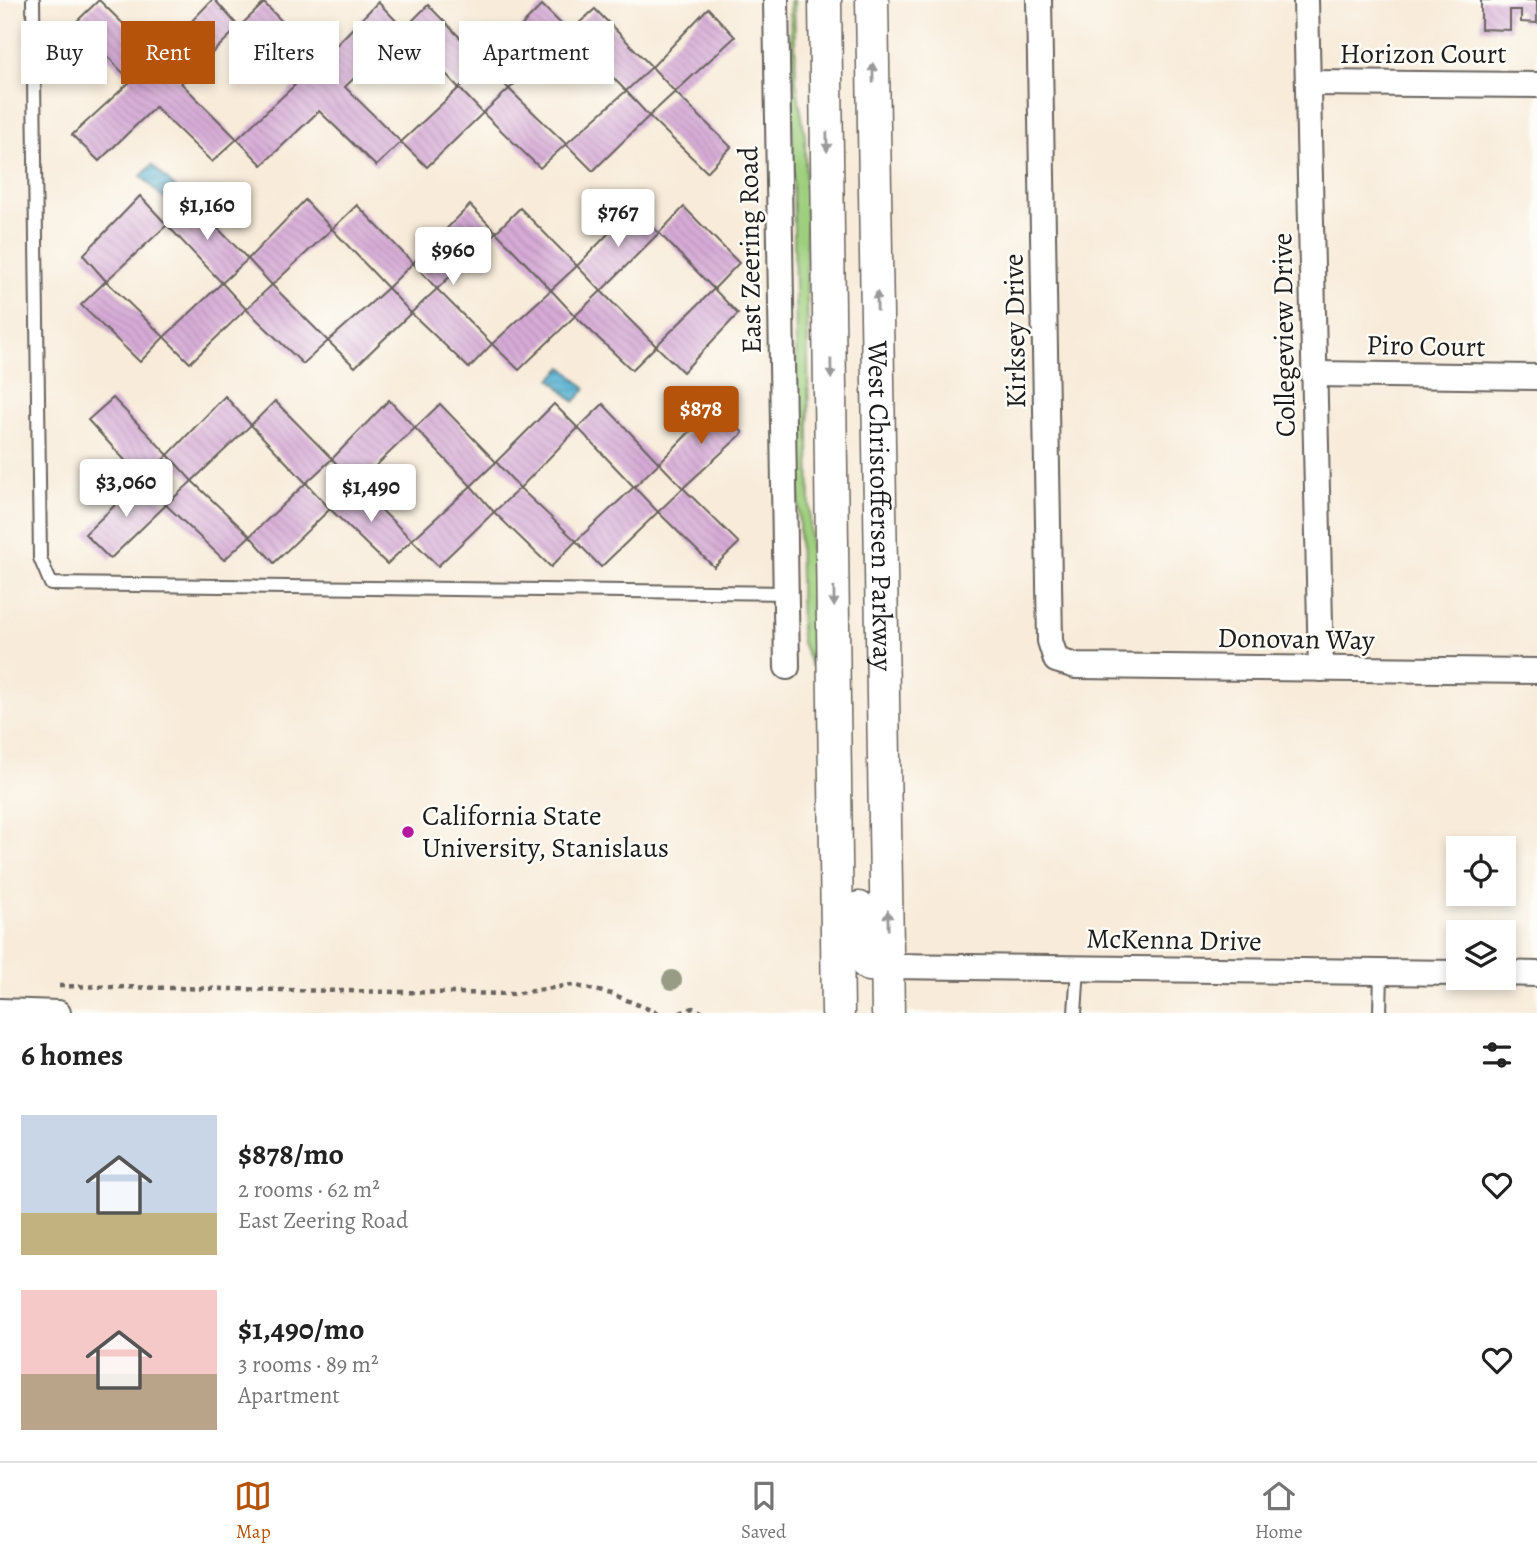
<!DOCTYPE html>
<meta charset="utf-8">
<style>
:root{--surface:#fff;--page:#f6f6f6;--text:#222;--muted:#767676;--line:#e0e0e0;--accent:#b45309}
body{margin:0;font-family:Alegreya,serif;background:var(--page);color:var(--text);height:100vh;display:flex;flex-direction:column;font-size:26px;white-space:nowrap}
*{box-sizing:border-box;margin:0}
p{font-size:23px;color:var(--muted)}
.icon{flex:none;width:38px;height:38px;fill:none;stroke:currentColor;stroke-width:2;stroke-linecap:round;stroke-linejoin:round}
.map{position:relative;height:1013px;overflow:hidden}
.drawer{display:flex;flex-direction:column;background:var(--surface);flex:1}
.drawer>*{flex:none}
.banner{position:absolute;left:21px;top:21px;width:700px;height:63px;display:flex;gap:14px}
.buttons{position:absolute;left:1446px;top:836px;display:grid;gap:14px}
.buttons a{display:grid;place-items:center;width:70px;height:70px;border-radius:0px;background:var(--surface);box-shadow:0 4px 10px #0003;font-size:35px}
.price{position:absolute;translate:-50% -60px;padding:0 16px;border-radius:7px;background:#fff;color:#222;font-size:23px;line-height:46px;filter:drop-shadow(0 2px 4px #0008)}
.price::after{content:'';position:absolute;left:50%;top:42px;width:21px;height:16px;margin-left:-10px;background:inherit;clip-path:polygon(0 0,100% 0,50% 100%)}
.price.current{background:var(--accent);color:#fff}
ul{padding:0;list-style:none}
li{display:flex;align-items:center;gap:21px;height:175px;padding:0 21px}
li span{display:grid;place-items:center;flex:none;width:196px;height:140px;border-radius:0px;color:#555}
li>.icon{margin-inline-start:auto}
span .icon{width:84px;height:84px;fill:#fffc;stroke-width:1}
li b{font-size:30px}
h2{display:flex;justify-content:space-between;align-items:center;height:84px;padding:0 21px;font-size:30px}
.tag{padding:0 24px;border-radius:0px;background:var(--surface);box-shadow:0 4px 10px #0003;font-size:24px;line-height:63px}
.tag.current{background:var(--accent);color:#fff}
.menu{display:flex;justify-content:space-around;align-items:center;height:98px;border-top:2px solid var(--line);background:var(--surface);font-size:19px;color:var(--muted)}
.menu a{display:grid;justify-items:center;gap:4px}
.menu .current{color:var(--accent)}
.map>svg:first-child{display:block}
</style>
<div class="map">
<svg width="1537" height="1013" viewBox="0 0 1537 1013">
<defs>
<pattern id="water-rules" width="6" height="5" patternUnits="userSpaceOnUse" patternTransform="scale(1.75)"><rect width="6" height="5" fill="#51afd0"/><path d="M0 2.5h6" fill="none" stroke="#428ea8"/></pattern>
<pattern id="building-back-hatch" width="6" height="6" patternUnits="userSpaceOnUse" patternTransform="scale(1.75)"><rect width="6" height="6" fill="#d6abd6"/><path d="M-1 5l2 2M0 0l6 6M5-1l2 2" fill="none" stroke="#b793b7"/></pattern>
</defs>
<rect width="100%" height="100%" fill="#fdfcf7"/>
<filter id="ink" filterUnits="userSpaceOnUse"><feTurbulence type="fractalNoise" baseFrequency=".0143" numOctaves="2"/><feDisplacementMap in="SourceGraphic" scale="14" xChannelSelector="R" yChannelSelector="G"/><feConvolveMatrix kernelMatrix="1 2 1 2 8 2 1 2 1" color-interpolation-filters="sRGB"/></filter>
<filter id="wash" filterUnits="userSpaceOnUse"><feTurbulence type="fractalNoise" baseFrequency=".00686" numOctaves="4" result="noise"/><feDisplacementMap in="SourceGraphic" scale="28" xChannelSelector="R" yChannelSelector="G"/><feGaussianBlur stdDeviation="1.57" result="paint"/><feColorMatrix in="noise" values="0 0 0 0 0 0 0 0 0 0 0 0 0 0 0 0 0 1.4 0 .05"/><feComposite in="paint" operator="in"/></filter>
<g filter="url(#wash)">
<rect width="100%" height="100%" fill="#f8ebd9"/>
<!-- green -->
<path fill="#9fcf7e" stroke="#5e764d" stroke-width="2" d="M794,0l2,80 9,56 7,531 -11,-27 -11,-639z"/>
<!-- water -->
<g fill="url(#water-rules)" stroke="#366676" stroke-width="2">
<path d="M152,165l24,23 -12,11 -23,-23z"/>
<path d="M563,367l23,22 -12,13 -23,-23z"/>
</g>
<g id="blocks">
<!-- building -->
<g fill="url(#building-back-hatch)">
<path d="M99,0l58,57 55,-57h3l24,27 -58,56 56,56 -25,23 -57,-55 -56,54 -27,-26 59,-54 -56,-58z"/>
<path d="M1481,0h56v23l-16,-1v-12h-11v20l-29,-1z"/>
<path d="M378,2l26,27 24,-24 57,58 -26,25 -55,-59 -59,58 56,55 -25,24 -57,-55 -57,54 -25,-26 58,-54 -56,-58 25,-24 57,58z"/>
<path d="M542,5l27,27 26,-23 57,58 -26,24 23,25 -56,55 -27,-27 60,-53 -57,-59 -60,57 -24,-26z"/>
<path d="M708,8l27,29 -60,55 -23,-25z"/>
<path d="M459,88l24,25 -56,54 -26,-25z"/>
<path d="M509,89l57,55 -26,24 -57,-55z"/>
<path d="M675,92l56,55 -24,25 -58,-56z"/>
<path d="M140,196l27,29 -61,56 -23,-26z"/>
<path d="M305,200l27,29 -60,56 56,56 -25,23 -57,-55 26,-24 -24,-26z"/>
<path d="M191,201l57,58 -26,24 -55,-58z"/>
<path d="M357,205l56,58 -25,25 -56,-59z"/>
<path d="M470,205l26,27 24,-24 57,58 -26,24 -55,-58 -59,57 55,55 -23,24 -58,-55 -56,54 -27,-26 60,-53 23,25 26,-24 -24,-26z"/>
<path d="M634,207l25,26 -58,58 -24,-25z"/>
<path d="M684,207l55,56 -25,26 -55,-56z"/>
<path d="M106,281l58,56 -24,25 -59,-57z"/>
<path d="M222,283l24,26 -56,54 -26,-26z"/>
<path d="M714,289l24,25 -55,58 -27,-26 -24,24 -57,-54 26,-25 55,55z"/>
<path d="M551,290l24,26 -56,54 -27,-26z"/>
<path d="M225,396l26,29 -59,56 -24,-26z"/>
<path d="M113,398l55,57 -26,24 -54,-59z"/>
<path d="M389,400l26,28 -59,57 -24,-26 -26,24 -55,-58 24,-24 57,58z"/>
<path d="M440,404l56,58 -25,24 -56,-58z"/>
<path d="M554,404l24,24 25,-24 56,59 -25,24 -56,-59 -58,60 -24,-26z"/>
<path d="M717,404l26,29 -60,55 -24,-25z"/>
<path d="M142,479l24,26 -56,54 -25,-25z"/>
<path d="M192,481l58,55 -26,24 -58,-55z"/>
<path d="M306,483l24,26 -56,54 -24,-27z"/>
<path d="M356,485l56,55 -25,24 -57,-55z"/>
<path d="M471,486l23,26 -56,54 -26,-26z"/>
<path d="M634,487l24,25 -57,55 -25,-26 -25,26 -57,-55 26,-24 56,53z"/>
<path d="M683,488l56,55 -25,24 -56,-55z"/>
</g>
</g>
</g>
<g filter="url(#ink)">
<use href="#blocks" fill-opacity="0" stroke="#69645e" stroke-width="2"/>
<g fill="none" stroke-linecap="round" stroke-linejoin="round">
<!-- service casing -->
<g stroke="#69645e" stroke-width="16">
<g id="service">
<path d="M33,0l7,558 11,26 734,9"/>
<path d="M1075,1013l3,-45"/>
<path d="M1380,1013l1,-41"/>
</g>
</g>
<!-- minor casing -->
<g stroke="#69645e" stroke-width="28">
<g id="minor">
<path d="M776,0l11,667"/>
<path d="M1039,0l11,641 6,19 20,6 461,5"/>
<path d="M1306,0l15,669"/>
<path d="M1308,83l229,2"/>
<path d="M1315,374l222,3"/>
<path d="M889,966l569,7"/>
<path d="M1503,973l34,1"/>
<path d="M0,1011l58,2"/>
</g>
</g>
<!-- tertiary casing -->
<g stroke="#69645e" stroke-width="35">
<g id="tertiary">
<path d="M825,0l13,1013"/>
<path id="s1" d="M872,0l16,1013"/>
<path d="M859,908l2,50 8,7 20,1"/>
</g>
</g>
<!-- path -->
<g stroke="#69645e" stroke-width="4.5" stroke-dasharray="5 5" stroke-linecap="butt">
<path d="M59,986l454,8 59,-9 40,9 46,19"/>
<path d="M680,1013l13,-5 11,5"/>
</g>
<!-- service -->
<use href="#service" stroke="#fff" stroke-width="12"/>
<!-- minor -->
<use href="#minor" stroke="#fff" stroke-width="24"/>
<!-- tertiary -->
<use href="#tertiary" stroke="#fff" stroke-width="32"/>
</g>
<!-- trees -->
<circle fill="#989c84" cx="672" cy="980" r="10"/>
<!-- one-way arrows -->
<defs><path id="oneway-solid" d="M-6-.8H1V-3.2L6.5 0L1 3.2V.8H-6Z" transform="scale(1.75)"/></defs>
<g fill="#999">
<use href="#oneway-solid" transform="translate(873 73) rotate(-91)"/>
<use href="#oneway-solid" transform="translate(827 142) rotate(89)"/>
<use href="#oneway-solid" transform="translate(877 301) rotate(-91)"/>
<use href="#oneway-solid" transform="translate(831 369) rotate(89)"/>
<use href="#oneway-solid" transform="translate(834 597) rotate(89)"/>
<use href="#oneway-solid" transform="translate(888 920) rotate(-91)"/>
</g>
</g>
<!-- markers -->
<circle fill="#b5179e" stroke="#fdfcf7" stroke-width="2.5" cx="408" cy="832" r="7"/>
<g text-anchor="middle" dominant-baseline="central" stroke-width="5" stroke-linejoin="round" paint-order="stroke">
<!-- street labels -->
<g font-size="28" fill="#1c1c1c" stroke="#fdfcf7">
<text x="1423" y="54">Horizon Court</text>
<text transform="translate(750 250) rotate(-91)">East Zeering Road</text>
<text transform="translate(1015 331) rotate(-91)">Kirksey Drive</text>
<text transform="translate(1284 335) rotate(-91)">Collegeview Drive</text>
<text transform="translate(1426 346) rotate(1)">Piro Court</text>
<text stroke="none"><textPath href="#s1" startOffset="506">West Christoffersen Parkway</textPath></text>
<text transform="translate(1296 639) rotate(1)">Donovan Way</text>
<text transform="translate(1174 940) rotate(1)">McKenna Drive</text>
</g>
<!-- poi labels -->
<g font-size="28" fill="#1c1c1c" stroke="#fdfcf7" text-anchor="start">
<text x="422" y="816">California State<tspan x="422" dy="32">University, Stanislaus</tspan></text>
</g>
</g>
</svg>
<div class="buttons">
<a><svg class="icon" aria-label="locate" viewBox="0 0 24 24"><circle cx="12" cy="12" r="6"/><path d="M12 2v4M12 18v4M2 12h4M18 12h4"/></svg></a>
<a><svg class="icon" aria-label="layers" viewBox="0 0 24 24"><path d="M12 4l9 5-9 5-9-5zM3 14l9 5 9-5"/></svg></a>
</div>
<b class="price" style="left:207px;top:242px">$1,160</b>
<b class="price" style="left:618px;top:249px">$767</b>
<b class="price" style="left:453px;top:287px">$960</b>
<b class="price current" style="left:701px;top:446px">$878</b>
<b class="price" style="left:126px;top:519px">$3,060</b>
<b class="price" style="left:371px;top:524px">$1,490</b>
<div class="banner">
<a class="tag">Buy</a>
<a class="tag current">Rent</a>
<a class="tag">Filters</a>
<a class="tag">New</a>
<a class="tag">Apartment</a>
</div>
</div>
<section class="drawer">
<h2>6 homes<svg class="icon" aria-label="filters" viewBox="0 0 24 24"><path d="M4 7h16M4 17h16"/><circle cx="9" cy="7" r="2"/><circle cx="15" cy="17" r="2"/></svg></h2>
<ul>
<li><span style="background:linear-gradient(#c9d6e8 70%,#c2b280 0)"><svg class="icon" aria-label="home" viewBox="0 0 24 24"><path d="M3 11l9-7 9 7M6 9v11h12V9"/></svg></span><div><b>$878/mo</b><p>2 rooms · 62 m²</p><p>East Zeering Road</p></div><svg class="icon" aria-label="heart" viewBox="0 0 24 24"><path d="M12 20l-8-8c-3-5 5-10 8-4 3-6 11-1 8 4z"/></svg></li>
<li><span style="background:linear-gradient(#f6c9c9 60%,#b9a48a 0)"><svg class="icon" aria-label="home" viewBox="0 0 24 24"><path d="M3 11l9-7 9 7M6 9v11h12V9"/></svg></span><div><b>$1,490/mo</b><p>3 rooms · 89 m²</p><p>Apartment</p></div><svg class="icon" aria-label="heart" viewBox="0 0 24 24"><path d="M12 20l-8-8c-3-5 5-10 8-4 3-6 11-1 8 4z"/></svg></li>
</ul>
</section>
<nav class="menu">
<a class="current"><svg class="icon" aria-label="map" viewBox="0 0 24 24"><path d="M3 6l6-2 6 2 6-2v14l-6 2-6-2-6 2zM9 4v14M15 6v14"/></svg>Map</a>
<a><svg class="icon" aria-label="saved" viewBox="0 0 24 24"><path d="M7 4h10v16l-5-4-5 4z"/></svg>Saved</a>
<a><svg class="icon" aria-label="home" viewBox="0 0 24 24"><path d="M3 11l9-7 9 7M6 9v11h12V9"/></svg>Home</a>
</nav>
